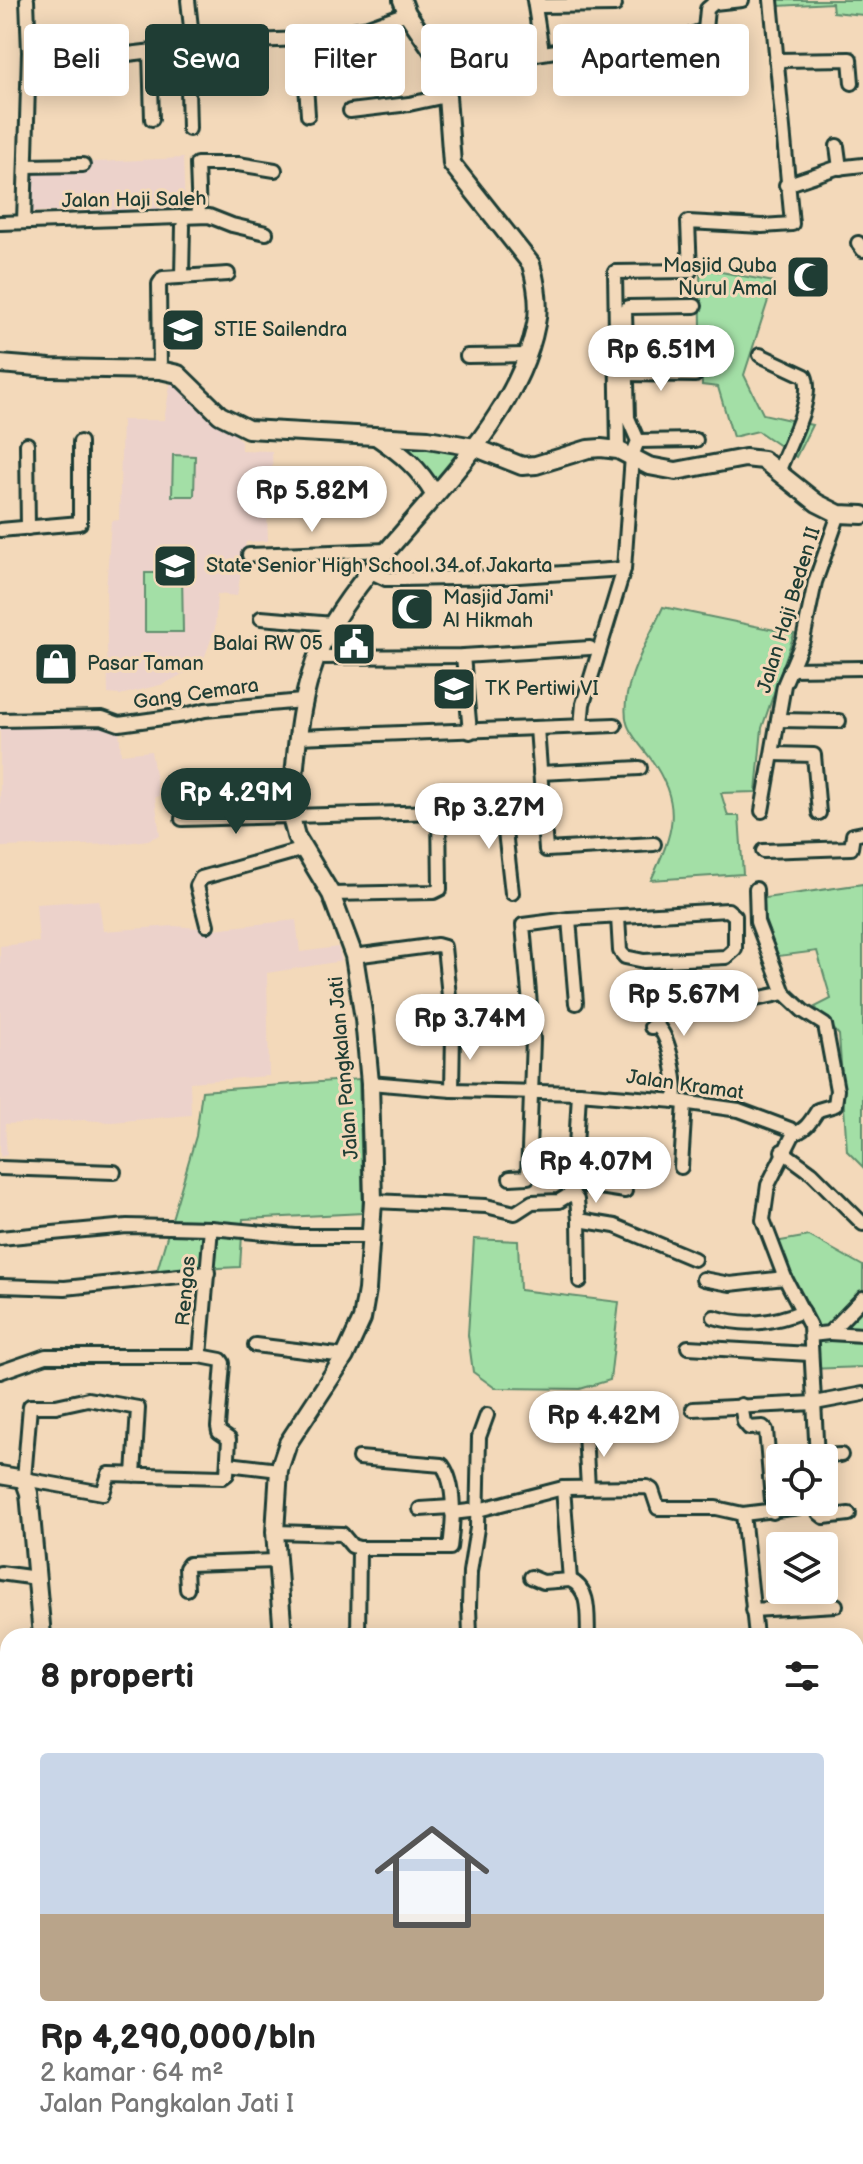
<!DOCTYPE html>
<html lang="id">
<meta charset="utf-8">
<style>
:root{--surface:#fff;--page:#f2f2f2;--text:#222;--muted:#767676;--line:#e0e0e0;--accent:#1f3d34}
body{margin:0;font-family:"Balsamiq Sans",sans-serif;background:var(--page);color:var(--text);height:100vh;display:flex;flex-direction:column;font-size:30px;white-space:nowrap}
*{box-sizing:border-box;margin:0}
p{font-size:26px;color:var(--muted)}
.icon{flex:none;width:44px;height:44px;fill:none;stroke:currentColor;stroke-width:2;stroke-linecap:round;stroke-linejoin:round}
.map{position:relative;flex:1;overflow:hidden}
.sheet{position:absolute;left:0px;top:1628px;width:864px;height:536px;display:flex;flex-direction:column;background:var(--surface);border-radius:24px 24px 0 0;box-shadow:0 4px 20px #0003}
.sheet>*{flex:none}
.banner{position:absolute;left:24px;top:24px;width:816px;height:72px;display:flex;gap:16px}
.buttons{position:absolute;left:766px;top:1444px;display:grid;gap:16px}
.buttons a{display:grid;place-items:center;width:72px;height:72px;border-radius:8px;background:var(--surface);box-shadow:0 4px 20px #0003;font-size:40px}
.price{position:absolute;translate:-50% -68px;padding:0 18px;border-radius:28px;background:#fff;color:#222;font-size:26px;line-height:52px;filter:drop-shadow(0 2px 4px #0008)}
.price::after{content:'';position:absolute;left:50%;top:48px;width:24px;height:18px;margin-left:-12px;background:inherit;clip-path:polygon(0 0,100% 0,50% 100%)}
.price.current{background:var(--accent);color:#fff}
ul{padding:0;list-style:none}
li{display:grid;align-content:center;gap:16px;height:424px;padding:0 40px}
li+li{border-top:2px solid var(--line)}
li span{display:grid;place-items:center;height:248px;border-radius:8px;color:#555}
li>.icon{margin-inline-start:auto}
span .icon{width:144px;height:144px;fill:#fffc;stroke-width:1}
li b{font-size:34px}
h2{display:flex;justify-content:space-between;align-items:center;height:96px;padding:0 40px;font-size:34px}
.chip{padding:0 28px;border-radius:8px;background:var(--surface);box-shadow:0 4px 20px #0003;font-size:28px;line-height:72px}
.chip.current{background:var(--accent);color:#fff}
.map>svg:first-child{display:block}
</style>
<div class="map">
<svg width="863" height="2164" viewBox="0 0 863 2164">
<rect width="100%" height="100%" fill="#f3d9ba"/>
<filter id="ink" filterUnits="userSpaceOnUse"><feTurbulence type="fractalNoise" baseFrequency=".0125" numOctaves="2"/><feDisplacementMap in="SourceGraphic" scale="16" xChannelSelector="R" yChannelSelector="G"/><feConvolveMatrix kernelMatrix="1 2 1 2 8 2 1 2 1" color-interpolation-filters="sRGB"/></filter>
<g filter="url(#ink)">
<!-- built -->
<g fill="#ecd2cb">
<path d="M183,158l2,51 -156,3 3,-47z"/>
<path d="M172,375h6l63,66v9l31,1 2,59 -7,1 1,30 -22,1 -9,54 -20,-2 -2,35 -13,35 -38,20 -44,11 -12,-1 -2,-104 5,-69 8,-1 3,-100h42z"/>
<path d="M461,675l1,27 -16,1 -1,-27z"/>
<path d="M83,718l36,10 2,26 30,-3 8,45 -4,1 5,38 -12,5 -29,4 -119,3v-125z"/>
<path d="M99,900l4,31 71,-5 39,3 83,-9 4,32 38,-5 4,14 -75,12 2,103 -79,6 1,33 -79,7 -28,-2 -79,4 2,31 -7,2v-211l39,-4 -3,-38z"/>
</g>
<!-- green -->
<g fill="#a3dfa6" stroke="#618e6d" stroke-width="2">
<path d="M778,0h85v15l-30,-3 -1,-9 -54,3z"/>
<path d="M700,268l74,14 -30,93 19,39 49,11 -16,32 -38,-26 -25,6 -15,-50 -16,-2z"/>
<path d="M396,443l66,8 -27,32z"/>
<path d="M173,455l22,1 -1,40h-22z"/>
<path d="M145,573h37l1,59h-38z"/>
<path d="M663,607l131,27 -32,94 -6,64 -35,1 7,23h11l4,58 -92,6c22,-47 33,-74 0,-121 -7,-10 -21,-24 -24,-36 -9,-33 22,-85 36,-116z"/>
<path d="M863,884v283l-16,-16 -8,-116 -24,-28 16,-8 -14,-48 -46,6 -19,-57z"/>
<path d="M359,1079l4,134 -120,6 -3,48 -83,4 39,-135 6,-45z"/>
<path d="M809,1236l54,30v101l-54,2 -3,-47 -37,-79z"/>
<path d="M474,1239l44,2 2,49 99,12 -9,78 -30,9 -85,-1 -22,-16 -5,-37z"/>
</g>
<g fill="none" stroke-linecap="round" stroke-linejoin="round">
<!-- street casing -->
<g stroke="#1f3d34" stroke-width="18">
<g id="street">
<path d="M188,0l5,46"/>
<path d="M534,0l8,52"/>
<path d="M539,0l2,6 74,-1"/>
<path d="M303,39l5,76"/>
<path d="M187,47l2,82"/>
<path d="M29,52l48,-2 34,6 118,-14 74,-3 65,-12 39,-14"/>
<path d="M150,52l2,67"/>
<path d="M776,60l74,-1 2,24"/>
<path d="M445,69l172,-28 69,-4 19,-7 2,-21 7,-6 28,-3"/>
<path d="M350,111l59,-7 37,-8"/>
<path d="M837,146l3,22"/>
<path d="M26,166l57,-1"/>
<path d="M786,185l50,-17 27,-3"/>
<path d="M199,216l-2,-52h41l37,6"/>
<path d="M24,222l5,-170 -2,-52"/>
<path d="M0,223l209,-7 23,9 34,8"/>
<path d="M858,243l5,7"/>
<path d="M182,276l1,-50"/>
<path d="M760,355l45,21c10,23 -19,73 -27,97"/>
<path d="M467,356l61,-1"/>
<path d="M160,370l-1,-86 4,-6 65,-4"/>
<path d="M626,374l69,1"/>
<path d="M638,441l58,-1"/>
<path d="M27,444l1,84"/>
<path d="M618,450l-3,-178 75,-1 -2,-49 74,4 30,-2 -21,-224"/>
<path d="M0,530l80,-7v-81"/>
<path d="M249,555l139,-5"/>
<path d="M371,572l15,7h14l104,-2 120,-8"/>
<path d="M261,618l72,6"/>
<path d="M463,656l7,76"/>
<path d="M318,657l145,-1 127,-8"/>
<path d="M790,669l73,-1"/>
<path d="M0,720l102,-2 17,6 66,-9 20,-5 97,-9"/>
<path d="M778,720l61,1"/>
<path d="M581,726l2,-22 41,-135 8,-113 6,-15 -10,-23 -3,-106 3,-5 67,-1"/>
<path d="M537,728l9,122 108,-6"/>
<path d="M297,737l318,-12"/>
<path d="M774,754l40,1 5,58"/>
<path d="M540,773l100,-5"/>
<path d="M502,805l10,88"/>
<path d="M762,811l22,-126 19,-45 12,-58 24,-68"/>
<path d="M182,819l257,-7 102,-10"/>
<path d="M763,851l88,-3 2,-13 10,-2"/>
<path d="M756,889l1,33 27,71 19,18 22,14 12,65 -2,15 -17,5c-6,9 -12,21 -24,23"/>
<path d="M331,894l103,-2 6,-3 -1,-77"/>
<path d="M569,919l7,84"/>
<path d="M207,925l-10,-39 4,-8 103,-29"/>
<path d="M354,956l83,-11 7,2 9,88 -1,55"/>
<path d="M728,1005l56,-12"/>
<path d="M651,1027l6,-1c13,11 21,58 18,75"/>
<path d="M370,1083l82,7 127,3 96,8 64,9 51,19 4,4 -26,52 -5,35 22,58 25,48 7,132"/>
<path d="M782,1151l30,22 51,51"/>
<path d="M681,1167l4,-65"/>
<path d="M0,1168l114,4"/>
<path d="M510,1178l18,-1 5,-138 -10,-114 46,-6 159,-9 7,6v33l-9,8 -82,4 -19,-4 -5,-6 -2,-34"/>
<path d="M574,1183l51,8"/>
<path d="M572,1193l5,7 2,20 36,6 79,33"/>
<path d="M373,1201l113,5 29,7 17,-11 27,-1 13,-8 2,-10 5,-90"/>
<path d="M579,1220l1,61"/>
<path d="M0,1238l127,-12 84,2 85,8h74"/>
<path d="M703,1279l27,5 55,-6"/>
<path d="M0,1286l65,2 143,-15"/>
<path d="M714,1317c32,10 59,6 89,-6"/>
<path d="M829,1333l34,2"/>
<path d="M811,1335l18,-2 34,-35"/>
<path d="M255,1345l90,11"/>
<path d="M688,1347l122,7"/>
<path d="M200,1356l11,-128"/>
<path d="M0,1372l46,-16h154l21,4 2,3 -5,64 1,5 10,7 -2,35 -4,3 -114,-3 -6,19 -79,-14 6,-73h26l32,-7 50,9 -4,67"/>
<path d="M741,1405l3,17 5,6 14,-1 3,3 7,82"/>
<path d="M693,1409l122,-6 48,-9"/>
<path d="M585,1433l3,55"/>
<path d="M816,1456l25,-1"/>
<path d="M228,1464l51,6"/>
<path d="M563,1488l7,92"/>
<path d="M818,1502l1,11 5,4 25,-3"/>
<path d="M420,1509l31,-2"/>
<path d="M452,1513l26,-3 85,-22 84,-1 5,3 6,18h58l27,6 75,-9"/>
<path d="M743,1514l13,122"/>
<path d="M275,1532l67,2 10,12 7,2h91c3,-24 7,-63 -8,-83l-83,-7"/>
<path d="M0,1573l37,5"/>
<path d="M531,1577l12,5 27,-2"/>
<path d="M570,1580c21,9 17,36 18,56"/>
<path d="M187,1589l-1,-21 3,-4 87,-3"/>
<path d="M752,1610l84,-5"/>
<path d="M358,1636l1,-88"/>
<path d="M470,1636l-1,-30 1,-34 7,-44 2,-91 8,-22"/>
<path d="M856,1925l7,3"/>
<path d="M856,2074h7"/>
<path d="M856,2107l7,1"/>
<path d="M0,2145l8,1"/>
<path d="M800,2163l15,1"/>
<path d="M662,2164l1,-8"/>
</g>
</g>
<!-- secondary casing -->
<g stroke="#1f3d34" stroke-width="22">
<g id="secondary">
<path d="M0,364l50,4 110,2 18,4 42,41 28,14 180,10 46,8 48,19 14,-1 52,-16 13,-1 17,2 31,16 27,5 69,-13 18,2 54,43 22,11 24,1"/>
<path d="M377,437c25,17 42,31 57,57"/>
<path d="M0,1475l24,4 5,14 13,143"/>
<path d="M283,1636l-8,-104 4,-62 9,-27 57,-87 17,-37 5,-29 6,-89 -3,-118 -6,-64 -10,-63 -23,-62 -35,-58 -5,-19c5,-66 7,-135 42,-194 58,-96 182,-186 203,-299 4,-18 0,-42 -5,-60l-79,-100 -7,-95 -38,-56 -5,-13"/>
<path d="M856,1668h7"/>
<path d="M389,2156l3,8"/>
<path d="M70,2164v-8"/>
</g>
</g>
<!-- street -->
<use href="#street" stroke="#f3d9ba" stroke-width="12"/>
<!-- secondary -->
<use href="#secondary" stroke="#f3d9ba" stroke-width="16"/>
</g>
</g>
<!-- icons -->
<defs>
<g id="mosque-square" transform="scale(2.3)"><rect x="-9" y="-9" width="18" height="18" rx="4" fill="#1f3d34" stroke="#f3d9ba"/><path d="M3.5-4.9A6 6 0 1 0 3.5 4.9A5 5 0 1 1 3.5-4.9Z" fill="#fff"/></g>
<g id="university-square" transform="scale(2.3)"><rect x="-9" y="-9" width="18" height="18" rx="4" fill="#1f3d34" stroke="#f3d9ba"/><path d="M0-5L7-2L0 1L-7-2ZM-4 1L0 2.5L4 1V4Q0 6-4 4Z" fill="#fff"/></g>
<g id="school-square" transform="scale(2.3)"><rect x="-9" y="-9" width="18" height="18" rx="4" fill="#1f3d34" stroke="#f3d9ba"/><path d="M0-5L7-2L0 1L-7-2ZM-4 1L0 2.5L4 1V4Q0 6-4 4Z" fill="#fff"/></g>
<g id="civic-square" transform="scale(2.3)"><rect x="-9" y="-9" width="18" height="18" rx="4" fill="#1f3d34" stroke="#f3d9ba"/><path d="M-.6-6.5H3V-4.5H.6V-3L4-1V1h2V6H-6V1h2V-1L-.6-3ZM-1.2 2.5V6h2.4V2.5Z" fill="#fff"/></g>
<g id="shop-square" transform="scale(2.3)"><rect x="-9" y="-9" width="18" height="18" rx="4" fill="#1f3d34" stroke="#f3d9ba"/><path d="M-5-2.5h2.3a2.7 3.5 0 0 1 5.4 0H5L5.5 6h-11ZM-1.5-2.5h3a1.5 2.3 0 0 0-3 0Z" fill="#fff"/></g>
</defs>
<g fill-rule="evenodd">
<use href="#mosque-square" x="808" y="277"/>
<use href="#university-square" x="183" y="330"/>
<use href="#school-square" x="175" y="566"/>
<use href="#mosque-square" x="412" y="609"/>
<use href="#civic-square" x="354" y="644"/>
<use href="#shop-square" x="56" y="664"/>
<use href="#school-square" x="454" y="689"/>
</g>
<g text-anchor="middle" dominant-baseline="central" stroke-width="6" stroke-linejoin="round" paint-order="stroke">
<!-- street labels -->
<g font-size="20" fill="#1f3d34" stroke="#f3d9ba">
<text transform="translate(134 200) rotate(-1)">Jalan Haji Saleh</text>
<text transform="translate(789 610) rotate(-73)">Jalan Haji Beden II</text>
<text transform="translate(196 694) rotate(-8)">Gang Cemara</text>
<text transform="translate(344 1068) rotate(-95)">Jalan Pangkalan Jati</text>
<text transform="translate(685 1085) rotate(8)">Jalan Kramat</text>
<text transform="translate(186 1291) rotate(-85)">Rengas</text>
</g>
<!-- poi labels -->
<g font-size="20" fill="#1f3d34" stroke="#f3d9ba" text-anchor="start">
<text x="777" y="266" text-anchor="end">Masjid Quba<tspan x="777" dy="23">Nurul Amal</tspan></text>
<text x="214" y="330">STIE Sailendra</text>
<text x="206" y="566">State Senior High School 34 of Jakarta</text>
<text x="443" y="598">Masjid Jami'<tspan x="443" dy="23">Al Hikmah</tspan></text>
<text x="323" y="644" text-anchor="end">Balai RW 05</text>
<text x="87" y="664">Pasar Taman</text>
<text x="485" y="689">TK Pertiwi VI</text>
</g>
</g>
</svg>
<div class="buttons">
<a><svg class="icon" aria-label="locate" viewBox="0 0 24 24"><circle cx="12" cy="12" r="6"/><path d="M12 2v4M12 18v4M2 12h4M18 12h4"/></svg></a>
<a><svg class="icon" aria-label="layers" viewBox="0 0 24 24"><path d="M12 4l9 5-9 5-9-5zM3 14l9 5 9-5"/></svg></a>
</div>
<b class="price" style="left:661px;top:393px">Rp 6.51M</b>
<b class="price" style="left:312px;top:534px">Rp 5.82M</b>
<b class="price current" style="left:236px;top:836px">Rp 4.29M</b>
<b class="price" style="left:489px;top:851px">Rp 3.27M</b>
<b class="price" style="left:684px;top:1038px">Rp 5.67M</b>
<b class="price" style="left:470px;top:1062px">Rp 3.74M</b>
<b class="price" style="left:596px;top:1205px">Rp 4.07M</b>
<b class="price" style="left:604px;top:1459px">Rp 4.42M</b>
<div class="banner">
<a class="chip">Beli</a>
<a class="chip current">Sewa</a>
<a class="chip">Filter</a>
<a class="chip">Baru</a>
<a class="chip">Apartemen</a>
</div>
<section class="sheet">
<h2>8 properti<svg class="icon" aria-label="filters" viewBox="0 0 24 24"><path d="M4 7h16M4 17h16"/><circle cx="9" cy="7" r="2"/><circle cx="15" cy="17" r="2"/></svg></h2>
<ul>
<li><span style="background:linear-gradient(#c9d6e8 65%,#b9a48a 0)"><svg class="icon" aria-label="home" viewBox="0 0 24 24"><path d="M3 11l9-7 9 7M6 9v11h12V9"/></svg></span><div><b>Rp 4,290,000/bln</b><p>2 kamar · 64 m²</p><p>Jalan Pangkalan Jati I</p></div></li>
</ul>
</section>
</div>
